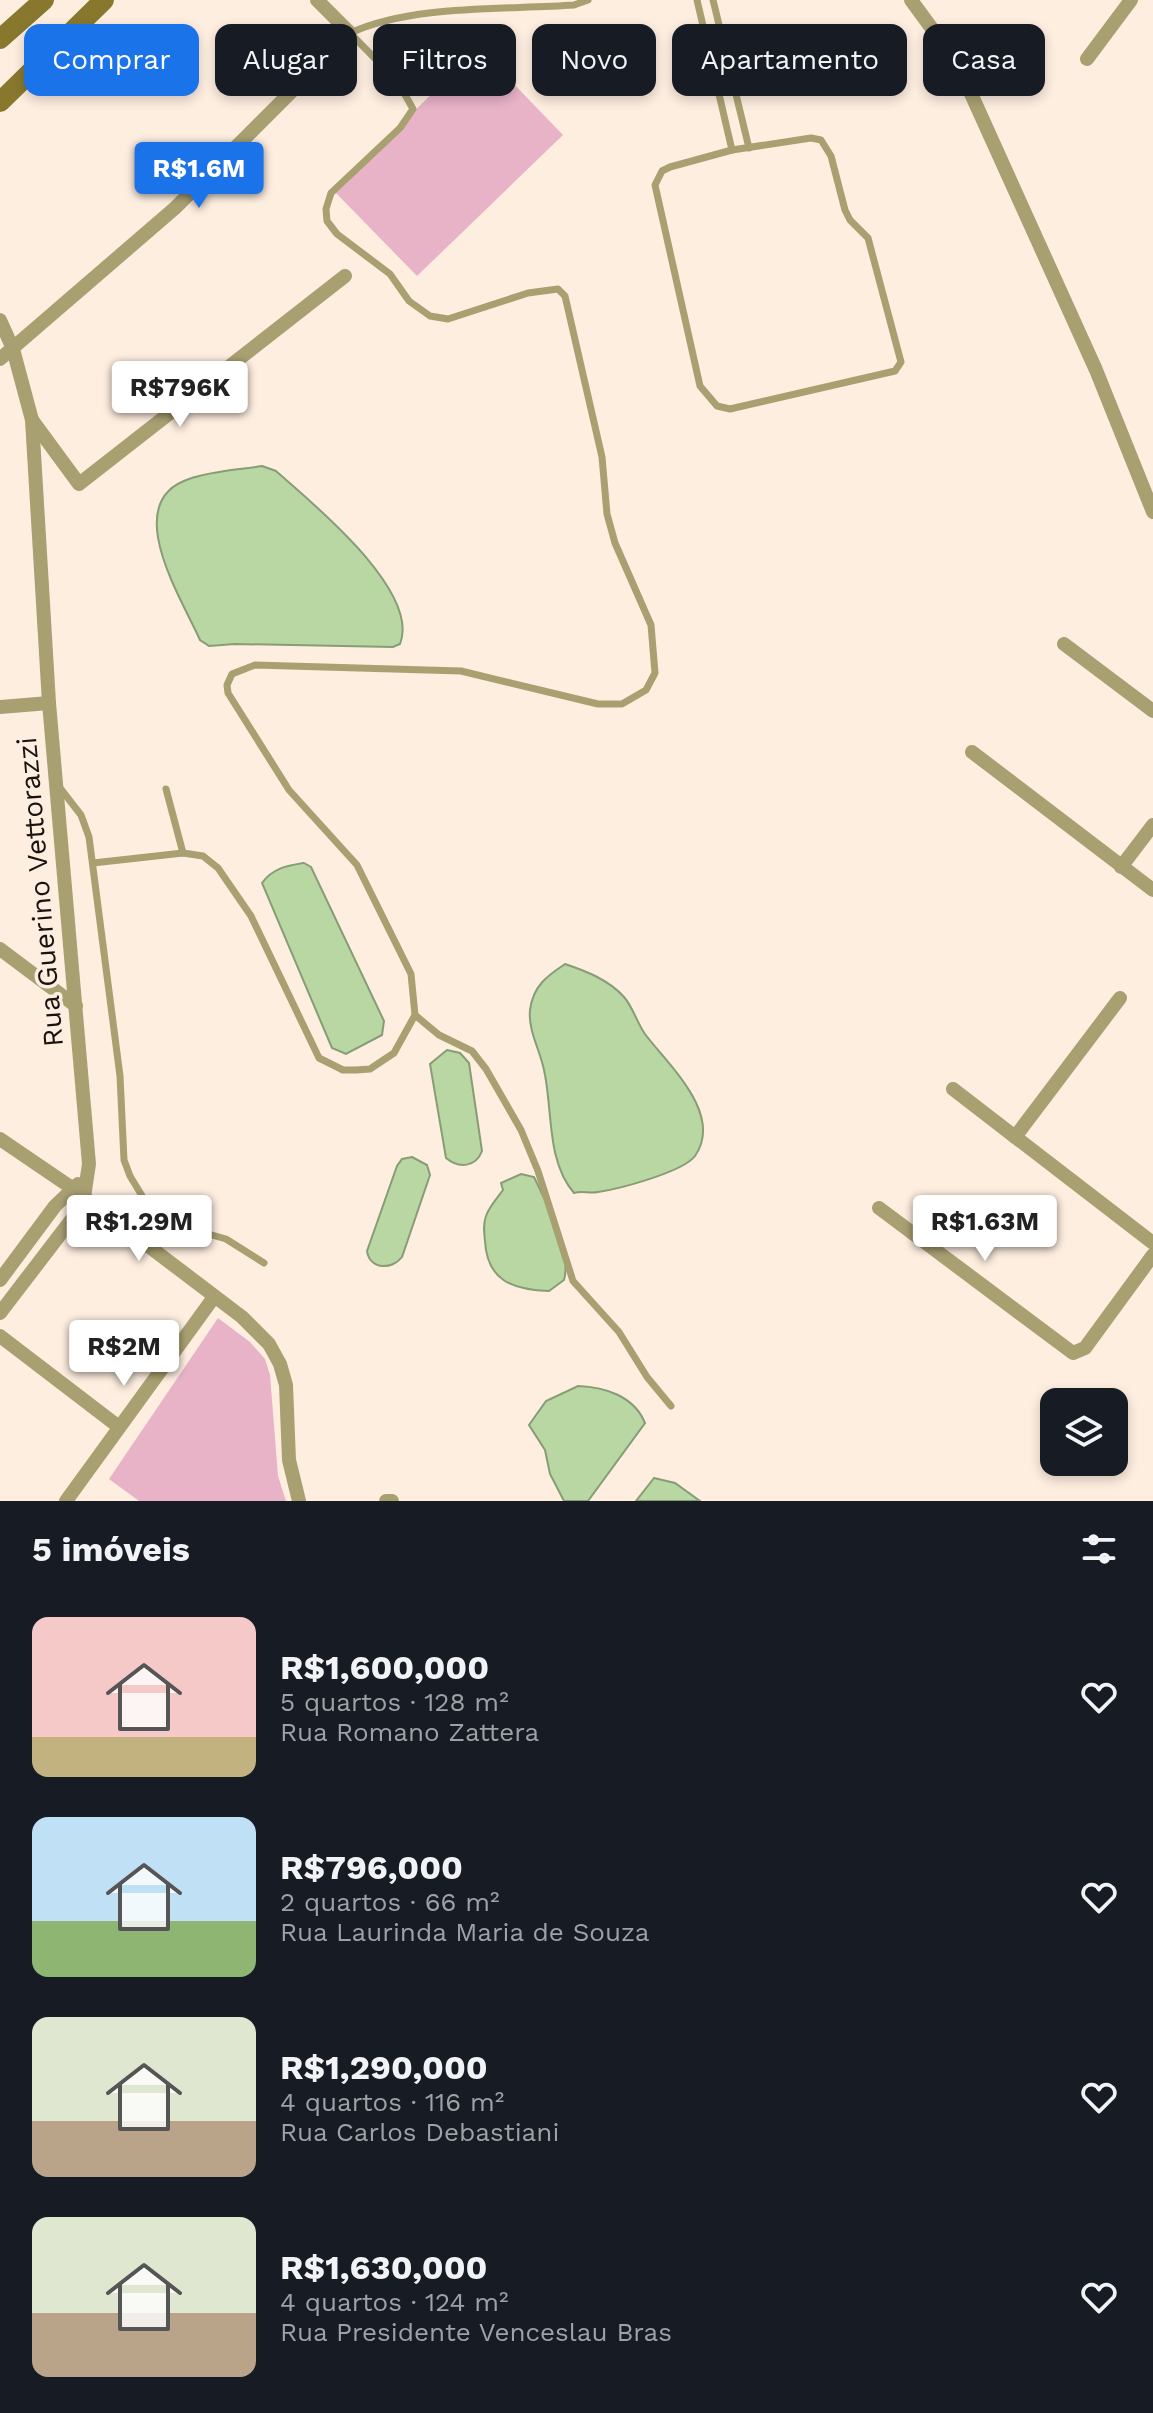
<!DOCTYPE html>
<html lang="pt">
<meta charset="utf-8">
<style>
:root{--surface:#171b24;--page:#20242c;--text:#f1f3f6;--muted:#9ea1a6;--accent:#1a73e8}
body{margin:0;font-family:"Work Sans",sans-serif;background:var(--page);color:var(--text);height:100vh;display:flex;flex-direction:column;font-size:30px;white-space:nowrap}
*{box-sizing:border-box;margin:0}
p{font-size:26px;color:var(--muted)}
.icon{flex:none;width:44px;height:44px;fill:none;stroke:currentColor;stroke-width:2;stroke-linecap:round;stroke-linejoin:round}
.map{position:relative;height:1501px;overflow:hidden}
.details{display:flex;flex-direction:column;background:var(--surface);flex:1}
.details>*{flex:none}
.banner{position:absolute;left:24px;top:24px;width:1106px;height:72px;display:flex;gap:16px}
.tools{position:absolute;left:1040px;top:1388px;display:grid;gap:16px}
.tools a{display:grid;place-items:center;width:88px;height:88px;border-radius:16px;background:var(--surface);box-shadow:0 4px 12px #0003;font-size:40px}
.price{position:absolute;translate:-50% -68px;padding:0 18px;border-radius:8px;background:#fff;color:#222;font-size:26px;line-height:52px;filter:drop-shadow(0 2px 4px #0008)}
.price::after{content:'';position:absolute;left:50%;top:48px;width:24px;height:18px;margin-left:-12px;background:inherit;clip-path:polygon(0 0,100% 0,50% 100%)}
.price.selected{background:var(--accent);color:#fff}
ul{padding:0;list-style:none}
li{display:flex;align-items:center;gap:24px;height:200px;padding:0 32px}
li span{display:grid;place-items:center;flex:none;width:224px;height:160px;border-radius:16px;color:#555}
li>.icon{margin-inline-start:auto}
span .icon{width:96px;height:96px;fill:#fffc;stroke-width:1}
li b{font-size:34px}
h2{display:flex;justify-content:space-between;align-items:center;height:96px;padding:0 32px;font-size:34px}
.chip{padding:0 28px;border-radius:16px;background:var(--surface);box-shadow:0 4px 12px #0003;font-size:28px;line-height:72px}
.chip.selected{background:var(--accent);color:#fff}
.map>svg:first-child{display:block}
</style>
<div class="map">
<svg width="1153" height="1501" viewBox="0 0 1153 1501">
<rect width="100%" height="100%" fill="#feeee0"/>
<!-- green -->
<g fill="#e8b3c7">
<path d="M479,48l84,87 -146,141 -84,-86z"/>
<path d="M218,1318l32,24 15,17 5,16 8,101 8,25h-147l-30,-22z"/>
</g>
<!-- water -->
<g fill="#b8d7a2" stroke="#889c76" stroke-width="2">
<path d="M262,466l14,5c36,32 145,120 124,173l-7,3 -158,-3 -26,2 -9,-6c-18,-41 -81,-138 -11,-161 23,-8 49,-9 73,-13z"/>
<path d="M304,863l7,4 73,154 -2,14 -36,19 -14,-6 -70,-165c11,-15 24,-17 42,-20z"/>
<path d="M565,964c21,7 44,16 59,33 9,10 13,26 21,37 23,31 79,80 50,122 -12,16 -76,33 -97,36 -9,2 -15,-2 -24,1 -28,-32 -21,-84 -30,-123 -4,-20 -16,-39 -14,-60 3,-24 17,-34 35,-46z"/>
<path d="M447,1050l13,3 9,10 13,88c-6,16 -23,18 -36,7l-16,-94z"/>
<path d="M412,1157l15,8 3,10 -28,82c-10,13 -32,13 -35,-6l30,-85 5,-7z"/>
<path d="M521,1174l13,3c12,25 38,76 30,103l-15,11c-37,-1 -62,-11 -64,-50 -1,-9 -2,-17 1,-25 3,-9 11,-18 17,-26l-2,-7z"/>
<path d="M578,1386c27,1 56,10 67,37l-57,78h-24l-14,-27 -5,-24 -16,-25 17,-24z"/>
<path d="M654,1478l21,5 25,18h-64z"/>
</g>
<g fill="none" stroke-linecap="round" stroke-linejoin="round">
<!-- lane -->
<g stroke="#a9a072" stroke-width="7">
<path d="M697,0l35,150"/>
<path d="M713,0l36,148"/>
<path d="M811,138l10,2 10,16 14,54 5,10 18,18 33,124 -6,9 -165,38 -13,-3 -17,-20 -45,-201 7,-14 8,-4 62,-17z"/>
<path d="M60,788l21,27 8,22 31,239 4,84 6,16 31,51 8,6 43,2 14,4 38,24"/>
<path d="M166,789l17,64"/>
<path d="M93,863l90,-10 20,3 15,12 33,48 68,142 24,12h13l14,-1 24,-16 21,-38 -4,-41 -54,-109 -68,-75 -61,-97 -1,-8 5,-11 23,-9 206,6 137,33h24l24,-14 9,-17 -4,-48 -36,-82 -8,-29 -5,-57 -37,-161 -7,-7 -30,4 -80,26 -18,-3 -21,-15 -19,-27 -53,-40 -10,-13 -1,-12 5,-16 69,-65 13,-19 -15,-27 -48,-49c63,-29 155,-23 224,-28l14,-5"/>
<path d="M415,1015l24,20 33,16 14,18 35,61 17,41 35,110 46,51 28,45 24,29"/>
</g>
<!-- street -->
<g stroke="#a9a072" stroke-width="14">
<path d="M911,0l33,45 24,42 128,283 57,142"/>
<path d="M1087,59l44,-59"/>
<path d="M0,320l13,29 19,71 17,283 40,461 -5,33 -12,22 -72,94"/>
<path d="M0,359l175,-151 175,-175 -33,-33"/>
<path d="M32,420l47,64 266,-208"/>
<path d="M1064,644l89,67"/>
<path d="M0,707l49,-4"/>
<path d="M972,752l181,138"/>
<path d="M1121,867l32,-42"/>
<path d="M0,949l76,57"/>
<path d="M953,1089l200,154"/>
<path d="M1015,1137l105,-139"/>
<path d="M0,1139l72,49 170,129 27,27 11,20 6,21 3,75 10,41"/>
<path d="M879,1208l194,145 12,-5 68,-93"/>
<path d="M0,1280l55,-74 23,-22"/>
<path d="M0,1336l119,91"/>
<path d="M66,1501l148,-204"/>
<path d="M386,1501h6"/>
</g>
<!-- secondary -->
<g stroke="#87782e" stroke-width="20">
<path d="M0,39l44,-39"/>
<path d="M0,102l104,-102"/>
</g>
</g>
<g text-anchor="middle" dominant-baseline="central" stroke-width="7" stroke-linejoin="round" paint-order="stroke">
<!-- street labels -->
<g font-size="28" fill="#19130f" stroke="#feeee0">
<text transform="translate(40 892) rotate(-95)">Rua Guerino Vettorazzi</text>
</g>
</g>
</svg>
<div class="tools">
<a><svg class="icon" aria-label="layers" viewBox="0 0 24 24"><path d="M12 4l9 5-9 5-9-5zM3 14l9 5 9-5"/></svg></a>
</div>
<b class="price selected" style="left:199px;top:210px">R$1.6M</b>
<b class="price" style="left:180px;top:429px">R$796K</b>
<b class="price" style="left:139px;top:1263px">R$1.29M</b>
<b class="price" style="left:985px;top:1263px">R$1.63M</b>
<b class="price" style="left:124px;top:1388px">R$2M</b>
<div class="banner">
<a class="chip selected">Comprar</a>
<a class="chip">Alugar</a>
<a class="chip">Filtros</a>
<a class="chip">Novo</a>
<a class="chip">Apartamento</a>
<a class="chip">Casa</a>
</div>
</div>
<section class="details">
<h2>5 imóveis<svg class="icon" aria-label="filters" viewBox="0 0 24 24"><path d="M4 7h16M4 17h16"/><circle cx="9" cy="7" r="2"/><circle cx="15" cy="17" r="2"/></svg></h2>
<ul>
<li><span style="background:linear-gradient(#f6c9c9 75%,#c2b280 0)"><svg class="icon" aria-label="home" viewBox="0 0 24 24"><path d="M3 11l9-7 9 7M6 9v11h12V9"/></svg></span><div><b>R$1,600,000</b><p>5 quartos · 128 m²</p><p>Rua Romano Zattera</p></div><svg class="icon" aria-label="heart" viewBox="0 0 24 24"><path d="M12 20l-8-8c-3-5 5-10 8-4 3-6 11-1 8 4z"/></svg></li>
<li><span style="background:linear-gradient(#bfe0f5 65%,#8fb573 0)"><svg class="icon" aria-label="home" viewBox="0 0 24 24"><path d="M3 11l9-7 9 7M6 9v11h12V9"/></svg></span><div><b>R$796,000</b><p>2 quartos · 66 m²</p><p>Rua Laurinda Maria de Souza</p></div><svg class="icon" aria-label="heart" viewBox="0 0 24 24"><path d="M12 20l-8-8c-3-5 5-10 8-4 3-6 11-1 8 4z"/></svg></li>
<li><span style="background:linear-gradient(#dfe7d0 65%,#b9a48a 0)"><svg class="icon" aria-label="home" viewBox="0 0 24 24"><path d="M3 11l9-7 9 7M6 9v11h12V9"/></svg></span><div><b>R$1,290,000</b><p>4 quartos · 116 m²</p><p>Rua Carlos Debastiani</p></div><svg class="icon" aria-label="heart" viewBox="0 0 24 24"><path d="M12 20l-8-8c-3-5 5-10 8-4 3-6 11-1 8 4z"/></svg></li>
<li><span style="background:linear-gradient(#dfe7d0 60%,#b9a48a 0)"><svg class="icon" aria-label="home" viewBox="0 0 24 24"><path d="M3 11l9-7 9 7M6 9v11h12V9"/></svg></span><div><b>R$1,630,000</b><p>4 quartos · 124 m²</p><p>Rua Presidente Venceslau Bras</p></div><svg class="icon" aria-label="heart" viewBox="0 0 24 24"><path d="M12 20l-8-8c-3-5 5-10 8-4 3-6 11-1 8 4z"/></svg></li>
</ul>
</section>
